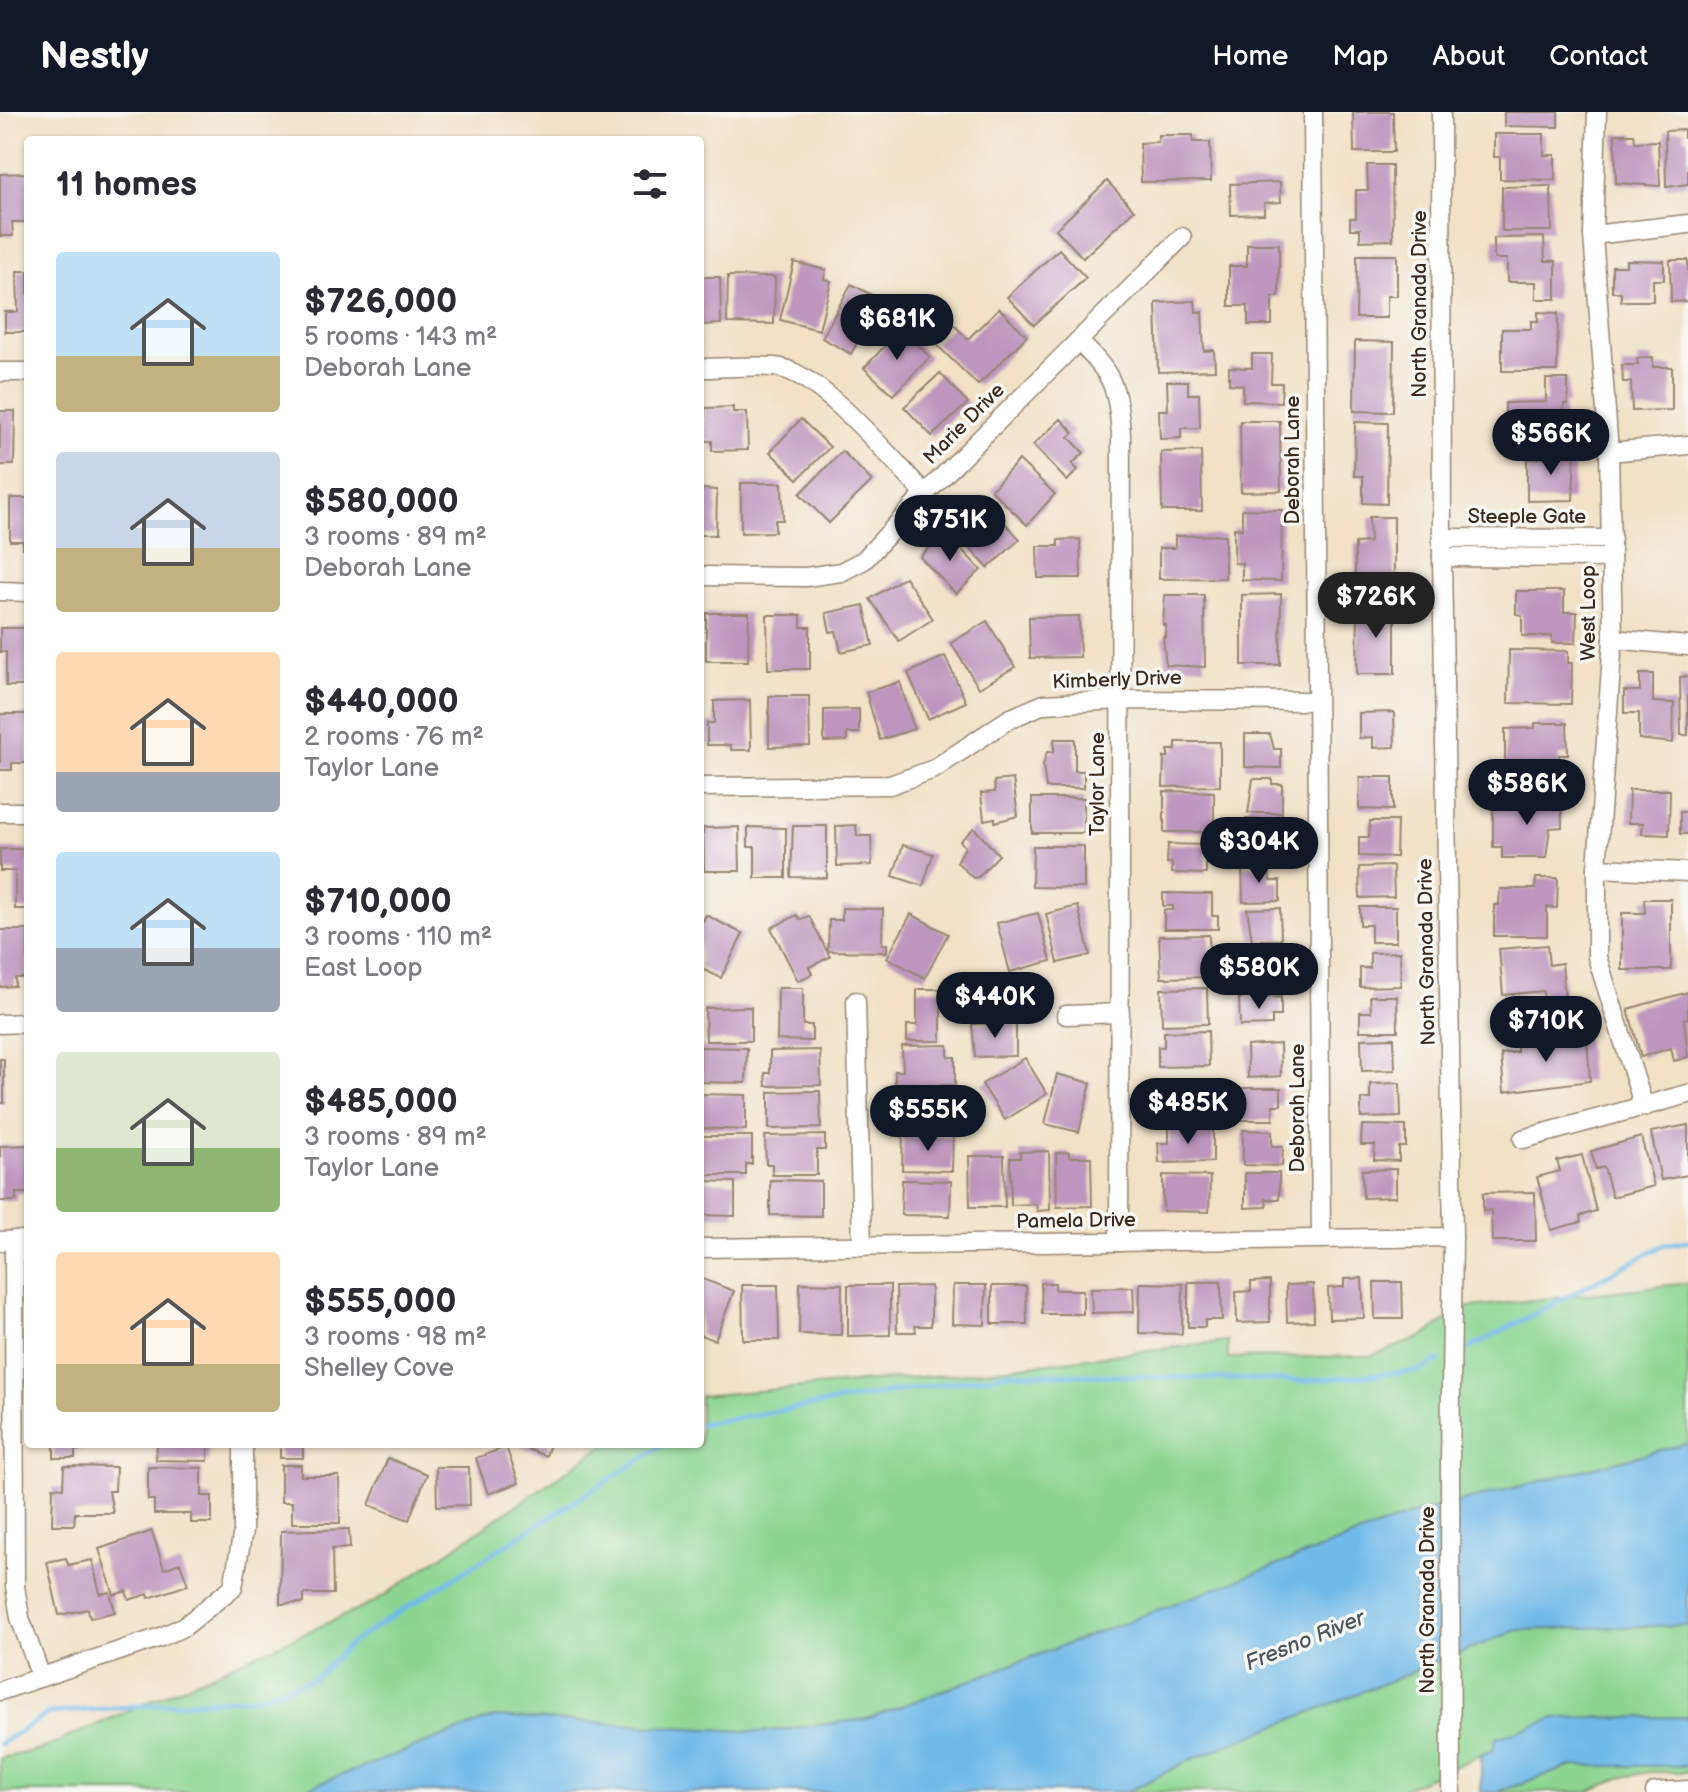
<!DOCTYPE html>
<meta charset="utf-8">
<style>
:root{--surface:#fff;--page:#f7f7f7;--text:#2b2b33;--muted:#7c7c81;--accent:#111827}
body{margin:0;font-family:"Balsamiq Sans",sans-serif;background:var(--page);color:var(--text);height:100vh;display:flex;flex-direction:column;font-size:30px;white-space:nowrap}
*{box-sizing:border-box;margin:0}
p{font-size:26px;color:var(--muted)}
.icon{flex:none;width:44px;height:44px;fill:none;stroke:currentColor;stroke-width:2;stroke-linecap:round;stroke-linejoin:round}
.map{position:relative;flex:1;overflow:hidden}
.side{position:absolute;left:24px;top:24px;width:680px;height:1312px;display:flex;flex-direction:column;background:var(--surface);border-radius:8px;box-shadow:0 2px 6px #0004}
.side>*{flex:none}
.price{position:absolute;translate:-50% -68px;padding:0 18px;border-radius:28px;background:var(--accent);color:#fff;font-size:26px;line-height:52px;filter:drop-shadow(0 2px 4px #0008)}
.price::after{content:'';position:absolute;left:50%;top:48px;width:24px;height:18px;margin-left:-12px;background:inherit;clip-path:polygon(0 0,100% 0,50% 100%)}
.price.selected{background:#222;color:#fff}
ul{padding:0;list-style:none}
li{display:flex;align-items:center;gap:24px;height:200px;padding:0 32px}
li span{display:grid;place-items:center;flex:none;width:224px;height:160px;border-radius:8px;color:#555}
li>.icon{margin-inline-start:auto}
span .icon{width:96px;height:96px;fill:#fffc;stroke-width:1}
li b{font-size:34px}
h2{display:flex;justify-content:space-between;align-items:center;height:96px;padding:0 32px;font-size:34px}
header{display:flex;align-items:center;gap:48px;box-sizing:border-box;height:112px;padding:0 40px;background:var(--accent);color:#fff}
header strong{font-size:38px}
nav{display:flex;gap:44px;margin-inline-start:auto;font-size:28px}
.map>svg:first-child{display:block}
</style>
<header>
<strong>Nestly</strong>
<nav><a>Home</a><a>Map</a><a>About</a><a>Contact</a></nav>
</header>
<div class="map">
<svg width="1688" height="1680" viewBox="0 0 1688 1680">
<rect width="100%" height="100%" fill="#f6f6f2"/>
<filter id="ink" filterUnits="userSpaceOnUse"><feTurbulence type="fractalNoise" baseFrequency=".0125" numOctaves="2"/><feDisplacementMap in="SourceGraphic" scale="16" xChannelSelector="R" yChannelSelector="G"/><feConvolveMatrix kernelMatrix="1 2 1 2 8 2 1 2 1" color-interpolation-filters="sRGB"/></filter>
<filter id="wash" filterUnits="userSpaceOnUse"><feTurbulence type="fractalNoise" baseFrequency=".006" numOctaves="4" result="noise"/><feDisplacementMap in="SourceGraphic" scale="32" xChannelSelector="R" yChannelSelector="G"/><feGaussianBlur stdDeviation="1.8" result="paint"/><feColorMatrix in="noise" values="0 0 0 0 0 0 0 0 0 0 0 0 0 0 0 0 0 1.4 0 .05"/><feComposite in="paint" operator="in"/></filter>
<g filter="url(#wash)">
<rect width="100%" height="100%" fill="#f1e1c5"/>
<!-- green -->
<g fill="#8bd590" stroke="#638057" stroke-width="2">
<path d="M1688,1171v434l-133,1 -62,32 -98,42h-1395v-34l39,-8 334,-147 233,-159h94v-48l266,-23 262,-32v17l143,-2 54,-20 37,-28z"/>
<path d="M1572,1654h116v6h-38l-31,6 -31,14h-91z"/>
</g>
<!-- water -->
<g fill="#70bae9" stroke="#567284" stroke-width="2">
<path d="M1688,1331v182l-170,5 -326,129 -65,33h-830l198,-75 267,15 105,-13 549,-206z"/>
<path d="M1688,1605v49h-116l-75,26h-16v-37l12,-5 3,-12 59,-20z"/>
</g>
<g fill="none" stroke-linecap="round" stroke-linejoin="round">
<!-- stream -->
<g stroke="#70bae9" stroke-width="5">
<path d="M1468,1237l196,-104 24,-4"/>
<path d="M700,1312l309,-51 295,8 114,-10 21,-10"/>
<path d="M0,1632l49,-31 208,-16 58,-19 36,-35 314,-199"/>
</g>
</g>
<g id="blocks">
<!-- building -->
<g fill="#be95be">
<path d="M1353,0h40l1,40h-40z"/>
<path d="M1504,0h54v15l-54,-1z"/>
<path d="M1684,18v8h4v46l-22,3 -1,-56z"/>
<path d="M1494,22h50v21h11v25l-55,-1v-22h-6z"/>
<path d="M1615,22h19l1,8 23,-1 2,45 -44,-3z"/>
<path d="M1158,23h35v7h17l1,39 -70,1 -1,-39 18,-1z"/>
<path d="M1367,53h25l1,75 -33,1v-12h-10v-11h6v-28h12z"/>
<path d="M28,61v49h-16l1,14h-13v-62z"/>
<path d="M1107,69l27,29 -51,48 -27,-29z"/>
<path d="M1280,70l1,20 -17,1v11l-33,1 -1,-31z"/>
<path d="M1551,74l1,45h-50v-44z"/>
<path d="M1544,125l1,24h11v38h-20v-17h-29v-23h-13v-21z"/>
<path d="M1247,132h32v53h-7v28h-24v-19h-19v-40h18z"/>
<path d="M1059,137l27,29 -52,47 -27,-28z"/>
<path d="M1357,143h40v41h-10v22h-31z"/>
<path d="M1626,148l38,1v19h-11v21h-32v-9h-9v-26h14z"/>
<path d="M1670,148h18v41l-17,1z"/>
<path d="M794,150l32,8 -2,9 7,2 -12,49 -39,-10z"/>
<path d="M17,159h11v61h-23v-20h13z"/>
<path d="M728,164l47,1 -1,47 -47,-1z"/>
<path d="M700,165h20l1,47 -21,1z"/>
<path d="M851,172l30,16 -30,54 -29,-16z"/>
<path d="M1195,189l1,11h6l2,39 10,-1 1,20 -57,2 -2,-69z"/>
<path d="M999,196l28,28 -49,49 -43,-42 19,-18 14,14z"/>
<path d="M1538,200l20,1 -1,58h-55v-42h29v-8h7z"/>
<path d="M901,217l29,28 -37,38 -29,-27z"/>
<path d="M1355,229l39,1 -1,70 -39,-1z"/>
<path d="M1252,242h20l-1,29h11l-1,19 -38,-1v-16l-14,-1v-17l23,1z"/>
<path d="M1653,245v10h19v43l-40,1 -1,-29h-8l-1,-17h16l-1,-7z"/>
<path d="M940,261l28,30 -36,33 -28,-29z"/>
<path d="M1546,267h22v25h-4v16h-6v14h-6v11l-47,1v-43l41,-1z"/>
<path d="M1167,269h21v13h11l1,34h-19v10l-21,1 -1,-29h9z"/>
<path d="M733,295v5h14l1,38 -36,1v-10h-7v-33z"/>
<path d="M0,299h15l-1,54h-14z"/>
<path d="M801,307l29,28 -32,32 -28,-27z"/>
<path d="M1061,307l13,14 -5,4 15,16 -12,11 6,6 -11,11 -34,-36z"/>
<path d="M1240,309h40l1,70 -40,1z"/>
<path d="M1355,310l33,1 -1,81 -24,-1v-27h-9z"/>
<path d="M1575,338l-2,50 -46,1v-42l18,-1v-7z"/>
<path d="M842,339l30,30 -43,42 -29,-29z"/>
<path d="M1201,339l1,60h-40l-1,-59z"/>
<path d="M1019,348l36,34 -28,31 -36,-35z"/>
<path d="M741,371h41l1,37h-8v12l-34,1z"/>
<path d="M700,377l17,1 -1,45h-16z"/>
<path d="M10,386h18v50h-5v-7h-13z"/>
<path d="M974,395l8,9 9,-8 29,31 -32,29 -37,-40z"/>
<path d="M1242,397l40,1 -1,71 -39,-1v-17h-8v-35l8,1z"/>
<path d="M1369,405h25v75l-39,1v-50l15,-1z"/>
<path d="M945,420l36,38 -25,24 -36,-37z"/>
<path d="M1225,423v43l-66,1v-31h16v-12z"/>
<path d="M1080,427l1,39h-43l-1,-32h21v-6z"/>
<path d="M905,465l28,42 -34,22 -29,-42z"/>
<path d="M1516,479h48v21h13l-1,31h-24v-7h-30v-21l-6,-1z"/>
<path d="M1281,482l-1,71h-38v-70z"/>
<path d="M1165,483h39l1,72 -39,-2 -3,-28h3v-12h-3z"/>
<path d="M864,493l9,40 -32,7 -5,-21 -6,1 -4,-19z"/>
<path d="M1358,493l37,1v68h-38z"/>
<path d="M706,501h43l-1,48h-42z"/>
<path d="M767,503h34v12h9v42h-42z"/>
<path d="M1079,504l1,41 -50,1 -1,-41z"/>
<path d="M987,509l28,46 -36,21 -28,-45z"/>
<path d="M0,516h28v58h-22v-34h-6z"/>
<path d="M1509,538l59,1v12h4l-1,41 -63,-1z"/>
<path d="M945,544l21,46 -38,17 -20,-46z"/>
<path d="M1640,562h13v28l21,1 -1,40 -34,-4v-26h-15v-22h16z"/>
<path d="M1688,564v59h-7l-1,-58z"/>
<path d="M900,570l14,47 -34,11 -14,-48z"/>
<path d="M769,584h40l1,50 -41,1z"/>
<path d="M750,588l1,50h-20v-5h-24v-22h7v-22z"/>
<path d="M859,597v24h-12v8l-23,1v-32z"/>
<path d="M1394,600l1,35 -22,1v-11l-14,1v-25z"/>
<path d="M0,602h28v49h-16v7h-12z"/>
<path d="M1535,611h32l1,32h-9l1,26 -55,1v-53l30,-1z"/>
<path d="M1245,622h25l4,15h7v19l-36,-1z"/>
<path d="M1054,627h21v32h9v17h-38l-3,-23 4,-13h7z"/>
<path d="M1176,630h44v44l-57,1 1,-30h4v-7h8z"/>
<path d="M1360,665h33v33l-34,-1z"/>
<path d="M1013,667l5,37 -23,6v-4l-11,2 -3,-27 14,-1 -1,-11z"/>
<path d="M1253,667h19v5h10v29h-34z"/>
<path d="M1539,678h22l1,37 -12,1 -4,30h-44v-11h-9v-39l47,-1z"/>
<path d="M1629,678h41l-1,45 -27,-1 1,-11h-15z"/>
<path d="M1164,679l50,1v40h-50z"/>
<rect x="1032" y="686" width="52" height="35"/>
<rect x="1680" y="700" width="8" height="22"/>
<path d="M1246,707h35v20h-9v15h-26v-12h-4z"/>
<path d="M1370,709h27l-1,36 -37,-1v-19h10z"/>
<path d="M856,713l1,11h14l1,29 -35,1 -1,-40z"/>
<path d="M793,714h34v52l-36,-1z"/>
<path d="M739,715l1,44h-36l-1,-43z"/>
<path d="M748,715l38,1v50h-31v-31h-7z"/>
<path d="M974,716l25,27 -21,22 -5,1 -16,-16 8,-15 -5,-6z"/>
<path d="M1168,732l38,1v29l-34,-1v-10h-5z"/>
<path d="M903,733l30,9 -10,32 -30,-10z"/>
<path d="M1033,734h51v42l-52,-1z"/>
<path d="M0,737h28v60h-13v-38h-15z"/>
<path d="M1269,754l1,15h10v20l-37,1 -1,-35z"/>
<path d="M1393,754l1,31 -34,1 -1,-31z"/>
<path d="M1536,766h22l-1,30 -10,-1v29h-53v-31h5l1,-16h35z"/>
<path d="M1163,781l49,1v22h6v13h-54v-19h9v-4h-10z"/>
<path d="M1644,787h27v71h-49v-57h23z"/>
<path d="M1078,794l12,49 -32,8 -12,-49z"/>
<path d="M1360,795h36v35h-25v-17h-11z"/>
<path d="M842,796l41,1 -1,35h5v8l-59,-1 1,-31h13z"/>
<path d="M1280,796l1,32h-29l-5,-31z"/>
<path d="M1038,801l13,48 -41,11 -13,-49z"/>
<path d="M911,802l37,20 -23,44 -38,-20z"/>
<path d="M706,803l37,19 -22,44 -21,-10v-41z"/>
<path d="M797,803l3,5 9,-4 21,41 -21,10 3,7 -14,7 -27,-53z"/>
<path d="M0,818h28v48h-13v8l-15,1z"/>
<path d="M1209,823l1,42 -49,1 -2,-42z"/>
<path d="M1547,833l2,20 13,-2 3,37 -21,2 -1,-11 -40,4 -4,-46z"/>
<path d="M1400,840l1,34 -41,1v-19h10v-15z"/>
<path d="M1268,842v14h13v19l-42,1 -1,-33z"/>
<path d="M973,870h41v33l-40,1z"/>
<path d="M778,876h25v37h9v16l-35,-1z"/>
<path d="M1207,876l1,36 -46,1 -1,-36z"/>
<path d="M917,877h24v52h-34v-16h10z"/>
<path d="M1688,880v26l-4,1 4,38 -14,4 -3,-13 -30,9 -13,-48z"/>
<path d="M1370,884h27l1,35h-38v-19h11z"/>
<path d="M1281,885v19h-9v9l-32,1 -1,-28z"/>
<path d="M751,895v34h-45l-1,-33z"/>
<path d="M1016,911v33l-41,1 -3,-33z"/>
<path d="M1208,919l1,35 -51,1v-20h6v-15z"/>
<path d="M1394,926l1,32 -33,1 -1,-32z"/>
<path d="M1587,926l3,43 -86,11 -3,-38 16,-2v-9z"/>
<path d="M1280,932l1,32 -33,2 -1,-32z"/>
<path d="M948,933v12h7v28l-60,1v-15h8l-1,-25z"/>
<path d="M700,935l47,1 -1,35 -46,-1z"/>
<path d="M820,938l1,35 -55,1 -1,-13h5v-22z"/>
<path d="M1025,946l22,36 -42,26 -23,-36z"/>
<rect x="0" y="947" width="4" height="44"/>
<path d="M1057,962l34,9 -12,49 -34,-8z"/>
<path d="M1400,971l1,34 -40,1v-19h9v-15z"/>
<path d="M1162,972h54v35l-54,1z"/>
<path d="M1239,976h42v17h-8v15h-33z"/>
<path d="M820,979l1,37 -52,1v-37z"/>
<path d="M700,982l46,1v35l-46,-2z"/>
<path d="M949,982l1,23h4l1,12 -54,1v-35z"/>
<path d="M1362,1013l44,1v21h-7v14l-25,-1 1,-15h-14z"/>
<path d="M1688,1013v50l-27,5 -10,-48z"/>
<path d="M1169,1015h44v35l-54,1 -1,-20h11z"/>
<path d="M1243,1018l29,1v15h11l-1,20 -39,-1z"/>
<path d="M825,1023v15h-8v25h-45v-11h-6l-1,-28z"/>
<path d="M903,1023l50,1 -1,35 -50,-1z"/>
<path d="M700,1024h52v28h-6v11h-46z"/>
<path d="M1641,1025l13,49 -42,11 -8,-30 -8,2 -5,-18z"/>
<path d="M28,1033v48h-12v8h-16v-55z"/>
<path d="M1049,1039l1,59 -13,1 -1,-7 -25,1 -1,-47h10v-6z"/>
<path d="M1069,1040v5h22l1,49 -35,1 -1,-54z"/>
<path d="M1582,1043l14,56 -16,5 1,6 -30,8 -14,-53 23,-6 -3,-10z"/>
<path d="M969,1044h35l1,51h-35z"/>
<path d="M1396,1057v28l-33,1 -1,-28z"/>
<path d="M1245,1061h34v26h-13l1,8 -22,1z"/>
<path d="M1163,1063l47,1 -1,36 -46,-1z"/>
<path d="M770,1068l51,1v35l-51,-1z"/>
<path d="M902,1068l49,1 -1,35 -49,-1z"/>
<path d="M700,1069l35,1v34l-35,-1z"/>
<path d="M1535,1080l1,49h-44l-1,-31 -8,1v-18z"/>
<path d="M700,1166l34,13 -19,49 -15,-5z"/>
<path d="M1362,1166l2,40 -35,1 -1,-31 16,-1v-8z"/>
<path d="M1270,1169v41l-33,1 -1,-31 15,-1v-9z"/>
<path d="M1188,1170h33l1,38h-17v7h-17z"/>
<path d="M1374,1170h28l1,37h-28z"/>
<path d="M800,1171l42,1 -1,51 -42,-1z"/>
<path d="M1041,1171h14v7h28v24h-41z"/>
<path d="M1140,1171l43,1 -1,50 -43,-1z"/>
<path d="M1313,1172l1,37 -27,1 -1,-37z"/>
<path d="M742,1173h36l1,55h-36z"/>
<path d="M848,1173h42v50l-42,1z"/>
<path d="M953,1173h33l-1,40 -33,-1z"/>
<path d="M931,1174v40h-16l1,6h-19l-1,-45z"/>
<path d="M992,1174h34l1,38h-35z"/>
<path d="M1133,1175l1,25 -42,1 -1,-25z"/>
<path d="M54,1332h34v6h-13v8h-21z"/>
<path d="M157,1332h52l-1,17 -52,-1z"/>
<rect x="280" y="1332" width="23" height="14"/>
<path d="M514,1332h36l-4,12z"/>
<path d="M506,1335l13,36 -31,11 -12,-36z"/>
<path d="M388,1346l39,16 -18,46 -40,-15z"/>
<path d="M281,1353h20v11h38l1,47h-48v-21h-11z"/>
<path d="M64,1354l52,1 -1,24h-6l4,22h-38l-1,12h-22l1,-38 10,1z"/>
<path d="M148,1355l54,1v28h10v27h-21v-9h-37v-14h-6z"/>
<path d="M436,1355h33l1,38 -33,1z"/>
<path d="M349,1417l1,19 -18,1 1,45h-29v9l-24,1 1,-73z"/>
<path d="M152,1419l12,38 16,-6 8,22 -39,13 -1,-4 -19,6 -3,-9 -12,4 -15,-46z"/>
<path d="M66,1446l2,7 24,-5 8,34 10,-2 5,20 -25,6 -2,-9 -29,6 -12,-53z"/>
</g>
</g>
</g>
<g filter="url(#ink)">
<use href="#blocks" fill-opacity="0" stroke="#968672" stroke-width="2"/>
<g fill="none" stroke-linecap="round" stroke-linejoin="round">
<!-- minor casing -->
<g stroke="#968672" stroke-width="21">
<g id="minor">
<path d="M1313,0l8,1127"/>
<path d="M1441,0l1,445 11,680 -3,227 1,328"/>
<path d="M1597,0l-4,123 16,217 4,187 -16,229v89l47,150"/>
<path d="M1593,123l95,-11"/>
<path d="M1078,229c35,33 39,45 43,93l-2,808"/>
<path d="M700,256c24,0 51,-3 75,-1 43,3 118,94 150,127"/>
<path d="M0,260h28"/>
<path d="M1609,340l79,-7"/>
<path d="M1443,426l169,1"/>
<path d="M1442,445l169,1"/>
<path d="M700,464l106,1 35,-5 23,-12 61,-66 257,-257"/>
<path d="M0,479l28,1"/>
<path d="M1613,527l75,7"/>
<path d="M700,675l190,-2 44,-16 75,-50 35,-15 76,-4 197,1"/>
<path d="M0,700h28"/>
<path d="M1597,756l91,4"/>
<path d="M856,889l6,245"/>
<path d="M1066,903l54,-2"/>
<path d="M0,912l28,-1"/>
<path d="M1523,1027l165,-45"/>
<path d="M14,1128l1,346 5,32 21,59"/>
<path d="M0,1129l28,-1"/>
<path d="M700,1136l753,-11"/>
<path d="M0,1579l161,-54 24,-11 48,-39 10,-56v-87"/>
<path d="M1655,1680l33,-2"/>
</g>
</g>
<!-- minor -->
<use href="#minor" stroke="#fff" stroke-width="18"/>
</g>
</g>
<g text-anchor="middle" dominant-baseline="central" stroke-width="7" stroke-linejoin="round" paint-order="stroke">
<!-- street labels -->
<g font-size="20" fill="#3b2a1e" stroke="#f6f6f2">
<text transform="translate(1420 192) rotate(-90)">North Granada Drive</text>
<text transform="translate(964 312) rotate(-45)">Marie Drive</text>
<text transform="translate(1293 348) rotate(-90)">Deborah Lane</text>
<text x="1527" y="405">Steeple Gate</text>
<text transform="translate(1589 501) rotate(-90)">West Loop</text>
<text transform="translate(1117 568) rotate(-2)">Kimberly Drive</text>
<text transform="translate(1098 672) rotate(-90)">Taylor Lane</text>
<text transform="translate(1427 840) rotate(-91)">North Granada Drive</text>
<text transform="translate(1298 996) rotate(-90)">Deborah Lane</text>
<text transform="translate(1076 1109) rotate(-1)">Pamela Drive</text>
<text transform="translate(1428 1488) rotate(-90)">North Granada Drive</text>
</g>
<!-- water labels -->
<g font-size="22" font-style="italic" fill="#4b555b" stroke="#f6f6f2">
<text transform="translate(1305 1529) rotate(-22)">Fresno River</text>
</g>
</g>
</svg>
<b class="price" style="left:897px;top:250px">$681K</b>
<b class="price" style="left:1551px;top:365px">$566K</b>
<b class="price" style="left:950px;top:451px">$751K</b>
<b class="price selected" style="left:1376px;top:528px">$726K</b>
<b class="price" style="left:1527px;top:715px">$586K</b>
<b class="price" style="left:1259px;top:773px">$304K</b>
<b class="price" style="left:1259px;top:899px">$580K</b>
<b class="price" style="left:995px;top:928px">$440K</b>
<b class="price" style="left:1546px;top:952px">$710K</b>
<b class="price" style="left:1188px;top:1034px">$485K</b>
<b class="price" style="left:928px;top:1041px">$555K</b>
<section class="side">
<h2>11 homes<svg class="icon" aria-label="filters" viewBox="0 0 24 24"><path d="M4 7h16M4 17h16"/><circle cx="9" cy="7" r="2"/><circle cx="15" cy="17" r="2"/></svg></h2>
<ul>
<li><span style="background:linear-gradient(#bfe0f5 65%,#c2b280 0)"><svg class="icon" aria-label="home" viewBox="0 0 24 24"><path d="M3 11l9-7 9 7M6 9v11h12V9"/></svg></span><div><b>$726,000</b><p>5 rooms · 143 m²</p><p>Deborah Lane</p></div></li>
<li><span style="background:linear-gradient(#c9d6e8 60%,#c2b280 0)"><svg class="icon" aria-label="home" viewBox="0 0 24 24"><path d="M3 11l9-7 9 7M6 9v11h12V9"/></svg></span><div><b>$580,000</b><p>3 rooms · 89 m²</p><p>Deborah Lane</p></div></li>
<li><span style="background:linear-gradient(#ffd9b3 75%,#9aa5b1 0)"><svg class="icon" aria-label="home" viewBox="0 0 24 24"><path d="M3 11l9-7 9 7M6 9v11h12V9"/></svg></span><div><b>$440,000</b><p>2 rooms · 76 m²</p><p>Taylor Lane</p></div></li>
<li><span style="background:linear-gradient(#bfe0f5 60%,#9aa5b1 0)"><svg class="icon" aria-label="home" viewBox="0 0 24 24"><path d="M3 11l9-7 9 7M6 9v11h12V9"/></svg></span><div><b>$710,000</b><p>3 rooms · 110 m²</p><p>East Loop</p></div></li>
<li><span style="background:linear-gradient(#dfe7d0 60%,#8fb573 0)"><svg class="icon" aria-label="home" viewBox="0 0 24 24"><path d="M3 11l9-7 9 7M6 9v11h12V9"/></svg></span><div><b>$485,000</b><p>3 rooms · 89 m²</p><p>Taylor Lane</p></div></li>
<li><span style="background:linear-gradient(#ffd9b3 70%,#c2b280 0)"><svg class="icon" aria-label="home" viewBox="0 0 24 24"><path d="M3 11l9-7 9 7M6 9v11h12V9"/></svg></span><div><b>$555,000</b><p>3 rooms · 98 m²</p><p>Shelley Cove</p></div></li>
</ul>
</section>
</div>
